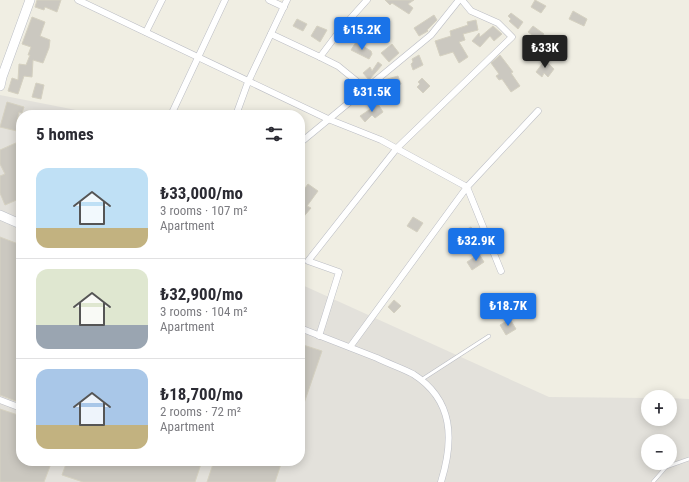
<!DOCTYPE html>
<meta charset="utf-8">
<style>
:root{--surface:#fff;--page:#f2f2f3;--text:#2b2b33;--muted:#7c7c81;--line:#e1e1e2;--accent:#1a73e8}
body{margin:0;font-family:"Roboto Condensed",sans-serif;background:var(--page);color:var(--text);height:100vh;display:flex;flex-direction:column;font-size:15px;white-space:nowrap}
*{box-sizing:border-box;margin:0}
p{font-size:13px;color:var(--muted)}
.icon{flex:none;width:22px;height:22px;fill:none;stroke:currentColor;stroke-width:2;stroke-linecap:round;stroke-linejoin:round}
.map{position:relative;flex:1;overflow:hidden}
.details{position:absolute;left:16px;top:110px;width:289px;height:356px;display:flex;flex-direction:column;background:var(--surface);border-radius:16px;box-shadow:0 2px 10px #0003}
.details>*{flex:none}
.buttons{position:absolute;left:641px;top:390px;display:grid;gap:8px}
.buttons a{display:grid;place-items:center;width:36px;height:36px;border-radius:50%;background:var(--surface);box-shadow:0 2px 10px #0003;font-size:20px}
.price{position:absolute;translate:-50% -34px;padding:0 9px;border-radius:4px;background:var(--accent);color:#fff;font-size:13px;line-height:26px;filter:drop-shadow(0 1px 2px #0008)}
.price::after{content:'';position:absolute;left:50%;top:24px;width:12px;height:9px;margin-left:-6px;background:inherit;clip-path:polygon(0 0,100% 0,50% 100%)}
.price.on{background:#222;color:#fff}
ul{padding:0;list-style:none}
li{display:flex;align-items:center;gap:12px;height:100px;padding:0 20px}
li+li{border-top:1px solid var(--line)}
li span{display:grid;place-items:center;flex:none;width:112px;height:80px;border-radius:12px;color:#555}
li>.icon{margin-inline-start:auto}
span .icon{width:48px;height:48px;fill:#fffc;stroke-width:1}
li b{font-size:17px}
h2{display:flex;justify-content:space-between;align-items:center;height:48px;padding:0 20px;font-size:17px}
.map>svg:first-child{display:block}
</style>
<div class="map">
<svg width="689" height="482" viewBox="0 0 689 482">
<rect width="100%" height="100%" fill="#f0eee3"/>
<!-- industrial -->
<path fill="#e3e1db" fill-rule="evenodd" d="M0,95l81,16 4,4h-64v346h279v-177l249,113 99,1v21h22v-21l19,1v83h-689zM648,441h22v22h-22z"/>
<!-- building -->
<g fill="#cbc8c0" stroke="#d5d1c1">
<path d="M37,0h24l-4,12 -12,-5 -1,3 -9,-3z"/>
<path d="M385,0h29l-6,4 5,4 -4,6 -17,-11 -2,2z"/>
<path d="M535,0l11,6 -5,7 -10,-6z"/>
<path d="M573,11l14,8 -3,7 -15,-7z"/>
<path d="M511,13l12,9 -5,7 -9,-8 2,-2 -3,-3z"/>
<path d="M434,15l3,5 -10,10 1,1 -9,5 -5,-8z"/>
<path d="M32,17l13,5 -5,14 10,4 -1,8 -6,15 -10,-3 -1,17 -8,-1 -6,18 -10,-3 4,-13 6,2 1,-16 7,1 4,-10h-2l3,-8 -9,-3z"/>
<path d="M297,19l10,5 -4,7 -10,-5z"/>
<path d="M476,20l2,10 -15,4 2,6 -6,2 9,15 -9,6 -6,-11 -13,4 -5,-15 16,-5 -1,-5 18,-6 -1,-3z"/>
<path d="M366,21l14,8 -6,9 -14,-9z"/>
<path d="M317,26l10,4 -7,12 -9,-6z"/>
<path d="M493,26l9,8 -8,7 -4,-5 -10,11 -8,-6 7,-8 1,4z"/>
<path d="M533,26l11,8 -5,6 -11,-8z"/>
<path d="M356,42l15,9 1,3 -3,5 -18,-9z"/>
<path d="M392,44l7,9 -10,9 -8,-9z"/>
<path d="M419,55l4,10 -10,5 -2,-6 2,-2 -1,-3z"/>
<path d="M500,55l13,17 -2,1 9,13 -9,6 -9,-13 -3,1 -3,-4 3,-2 -8,-11z"/>
<path d="M545,60l9,9 -6,8 -4,-4 -2,4 -6,-5z"/>
<path d="M378,62l4,3 -13,15 -6,-7 7,-6 2,4z"/>
<path d="M398,76l3,8 -9,3 4,11 -13,4 -3,-9 8,-3 -4,-10z"/>
<path d="M422,78l8,8 -7,7 -6,-6 3,-3 -2,-2z"/>
<path d="M36,83l8,2 -3,14 -9,-2z"/>
<path d="M7,102l17,5 -2,6 -3,-1 -2,9 4,1v10l-21,-5z"/>
<path d="M378,104l5,8 -8,6 -3,-3 -7,7 -5,-6z"/>
<path d="M18,142l3,7v49l-16,7 -5,-12v-17l5,-2 -5,-10v-14z"/>
<path d="M308,184l10,7 -11,15 4,2 -11,13v-26z"/>
<path d="M413,217l10,6 -6,9 -10,-6z"/>
<path d="M471,227l5,10 -10,6 -6,-10z"/>
<path d="M0,237l21,8v158l-21,-8z"/>
<path d="M479,254l5,8 -12,8 -5,-8z"/>
<path d="M394,300l7,6 -7,7 -6,-6z"/>
<path d="M510,319l6,10 -10,6 -6,-10z"/>
<path d="M300,344l22,7 -21,61h-1z"/>
<path d="M0,409l21,7v45h31l-8,21h-44z"/>
<path d="M67,461h135l-7,21h-112l-21,-7z"/>
<path d="M214,461h57l10,3 -6,18h-68z"/>
</g>
<g fill="none" stroke-linecap="round" stroke-linejoin="round">
<!-- lane casing -->
<g stroke="#bbbdc4" stroke-width="4">
<g id="lane">
<path d="M421,380l68,-44"/>
<path d="M653,482l13,-15 23,-8"/>
</g>
</g>
<!-- street casing -->
<g stroke="#bbbdc4" stroke-width="7">
<g id="street">
<path d="M78,0l250,119 53,21 86,47 34,84"/>
<path d="M269,0l15,7"/>
<path d="M146,32l16,-32"/>
<path d="M271,34l49,23"/>
<path d="M365,88l-27,-22 -18,-9 21,-28 26,-29"/>
<path d="M171,115l54,-115"/>
<path d="M236,115l12,-33 39,-82"/>
<path d="M300,143l131,-108 28,-35"/>
<path d="M300,328c26,10 51,20 77,30 12,6 25,10 36,16 41,26 41,66 28,108"/>
<path d="M319,336l20,-64 -31,-11 89,-113 115,-111 -14,-14 -27,-12 -9,-11"/>
<path d="M350,347l117,-160 71,-76"/>
<path d="M0,400l21,8"/>
</g>
</g>
<!-- secondary casing -->
<g stroke="#bcbfc6" stroke-width="10">
<g id="secondary">
<path d="M0,86l2,-9 28,-77"/>
<path d="M0,215l18,8"/>
</g>
</g>
<!-- lane -->
<use href="#lane" stroke="#fff" stroke-width="3"/>
<!-- street -->
<use href="#street" stroke="#fff" stroke-width="6"/>
<!-- secondary -->
<use href="#secondary" stroke="#fff" stroke-width="9"/>
</g>
</svg>
<div class="buttons">
<a>+</a>
<a>−</a>
</div>
<b class="price" style="left:362px;top:51px">₺15.2K</b>
<b class="price on" style="left:545px;top:69px">₺33K</b>
<b class="price" style="left:372px;top:113px">₺31.5K</b>
<b class="price" style="left:476px;top:262px">₺32.9K</b>
<b class="price" style="left:508px;top:327px">₺18.7K</b>
<section class="details">
<h2>5 homes<svg class="icon" aria-label="filters" viewBox="0 0 24 24"><path d="M4 7h16M4 17h16"/><circle cx="9" cy="7" r="2"/><circle cx="15" cy="17" r="2"/></svg></h2>
<ul>
<li><span style="background:linear-gradient(#bfe0f5 75%,#c2b280 0)"><svg class="icon" aria-label="home" viewBox="0 0 24 24"><path d="M3 11l9-7 9 7M6 9v11h12V9"/></svg></span><div><b>₺33,000/mo</b><p>3 rooms · 107 m²</p><p>Apartment</p></div></li>
<li><span style="background:linear-gradient(#dfe7d0 70%,#9aa5b1 0)"><svg class="icon" aria-label="home" viewBox="0 0 24 24"><path d="M3 11l9-7 9 7M6 9v11h12V9"/></svg></span><div><b>₺32,900/mo</b><p>3 rooms · 104 m²</p><p>Apartment</p></div></li>
<li><span style="background:linear-gradient(#a9c7e8 70%,#c2b280 0)"><svg class="icon" aria-label="home" viewBox="0 0 24 24"><path d="M3 11l9-7 9 7M6 9v11h12V9"/></svg></span><div><b>₺18,700/mo</b><p>2 rooms · 72 m²</p><p>Apartment</p></div></li>
</ul>
</section>
</div>
